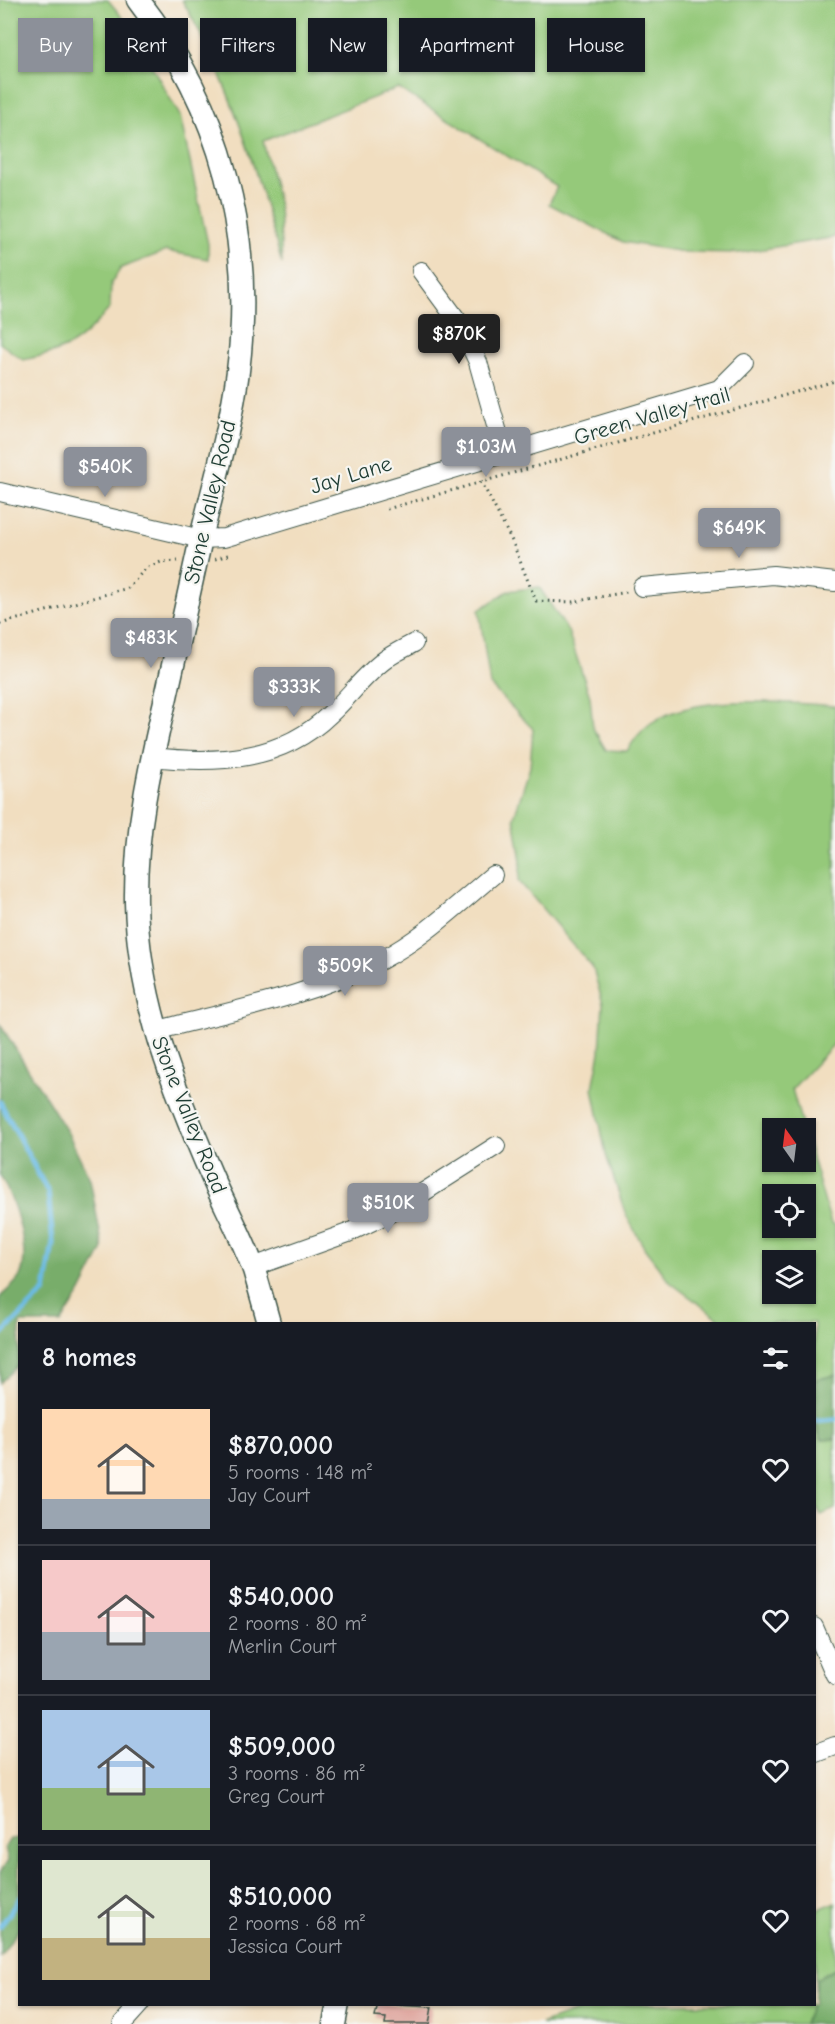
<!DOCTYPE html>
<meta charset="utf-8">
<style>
:root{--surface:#171b24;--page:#20242c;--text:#f1f3f6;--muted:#9ea1a6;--line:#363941;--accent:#8c9099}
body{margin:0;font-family:"Comic Neue",sans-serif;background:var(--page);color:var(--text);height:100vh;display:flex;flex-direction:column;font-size:22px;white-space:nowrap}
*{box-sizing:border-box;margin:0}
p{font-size:20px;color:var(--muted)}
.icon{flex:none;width:33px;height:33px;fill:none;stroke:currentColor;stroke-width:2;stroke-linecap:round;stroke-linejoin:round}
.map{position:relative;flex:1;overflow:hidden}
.sheet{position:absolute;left:18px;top:1322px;width:798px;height:684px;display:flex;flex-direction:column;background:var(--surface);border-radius:0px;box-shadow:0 2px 4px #0004}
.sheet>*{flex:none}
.guide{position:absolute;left:18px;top:18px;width:800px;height:54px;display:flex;gap:12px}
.needle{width:39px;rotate:346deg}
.tools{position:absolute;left:762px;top:1118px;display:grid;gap:12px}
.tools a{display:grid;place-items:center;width:54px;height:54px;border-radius:0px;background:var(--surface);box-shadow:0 2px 4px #0004;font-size:30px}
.price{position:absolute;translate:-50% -51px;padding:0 14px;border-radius:6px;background:var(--accent);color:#fff;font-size:20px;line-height:39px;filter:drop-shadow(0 2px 3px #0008)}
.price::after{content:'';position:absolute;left:50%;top:36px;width:18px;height:14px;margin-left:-9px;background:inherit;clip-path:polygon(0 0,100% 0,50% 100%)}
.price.selected{background:#222;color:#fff}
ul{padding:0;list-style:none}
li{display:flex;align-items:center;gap:18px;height:150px;padding:0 24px}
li+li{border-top:2px solid var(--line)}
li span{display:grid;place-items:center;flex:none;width:168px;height:120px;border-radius:0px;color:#555}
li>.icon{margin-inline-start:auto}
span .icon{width:72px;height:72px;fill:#fffc;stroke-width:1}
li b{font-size:26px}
h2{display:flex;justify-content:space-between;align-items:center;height:72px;padding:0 24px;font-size:26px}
.chip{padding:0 21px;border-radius:0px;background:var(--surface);box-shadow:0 2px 4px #0004;font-size:21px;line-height:54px}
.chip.selected{background:var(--accent);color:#fff}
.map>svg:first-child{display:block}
</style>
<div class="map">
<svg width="835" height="2024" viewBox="0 0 835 2024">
<rect width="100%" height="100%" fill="#f6f6f2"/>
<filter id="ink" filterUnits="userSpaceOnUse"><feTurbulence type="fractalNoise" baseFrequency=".0167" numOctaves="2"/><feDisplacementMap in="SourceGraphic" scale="12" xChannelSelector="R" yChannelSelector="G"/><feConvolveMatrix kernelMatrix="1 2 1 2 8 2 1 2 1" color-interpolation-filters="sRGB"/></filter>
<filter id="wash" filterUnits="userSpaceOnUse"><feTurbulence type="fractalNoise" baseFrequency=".008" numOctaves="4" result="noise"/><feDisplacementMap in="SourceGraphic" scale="24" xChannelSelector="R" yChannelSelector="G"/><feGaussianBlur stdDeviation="1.35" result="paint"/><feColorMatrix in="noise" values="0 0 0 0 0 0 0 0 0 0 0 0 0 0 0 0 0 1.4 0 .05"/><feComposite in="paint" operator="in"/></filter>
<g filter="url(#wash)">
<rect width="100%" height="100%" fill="#f1dec0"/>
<!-- green -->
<g fill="#95c97a" stroke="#5a8357" stroke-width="1.5" fill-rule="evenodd">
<path d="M0,0h108l20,24 52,92 28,128v15l-42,-8 -45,17 -10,15 -1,25c-32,36 -39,42 -87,52l-23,-17z"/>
<path d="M182,0h653v237l-95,16 -56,-1 -61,-10 -74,-38 8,-17 -159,-99 -135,53 16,65 3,58c-25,-92 -51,-181 -100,-264z"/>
<path d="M539,587l29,44 22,66 3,31 13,22 21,1c7,-11 13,-20 24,-28 44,-30 133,-21 184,-17v337l-43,46 11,39h-31v33h34v-24l25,87 4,1v150l-20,5 -1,-57h-89l-54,-40 -26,-34 -19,-34 -20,-60 -13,-67 7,-36 3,-48 -10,-36 -74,-87 2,-20 -7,-44 16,-50 3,-38 -43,-44 -11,-75 29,-19zM772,1194h34v33h-34zM772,1260h34v33h-34z"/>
<path d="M814,1422l8,18 13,-1v70l-14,6 -6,-13z"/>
<path d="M835,1902v67l-19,10 -1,7v-75z"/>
<path d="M595,2004h216l-7,20h-263z"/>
</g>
<!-- forest -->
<g fill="#78ad6a" stroke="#4c754f" stroke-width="1.5">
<path d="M0,1024l68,109 22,46 13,70 -22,43 -20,31h-41l-1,41 -19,19v-86c6,-6 16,-13 20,-21 12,-27 -7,-77 -20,-101z"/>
<path d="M835,1375v64l-13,1 -7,-18v-42z"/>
<path d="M19,1838v91l-19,28v-84l8,-12 -3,-14 5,-8z"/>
<path d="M835,1969v55h-31l7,-20h3l2,-25z"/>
</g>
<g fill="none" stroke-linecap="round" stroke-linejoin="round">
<!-- stream -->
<g stroke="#6bbce6" stroke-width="5">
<path d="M0,1102l48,90 5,51 -8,48 -45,45"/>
<path d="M814,1421l21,-2"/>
<path d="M0,1927l20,-29"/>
</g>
</g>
<g id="blocks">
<!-- building -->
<path fill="#dfa69e" d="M378,2004l54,3 -3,17h-44l1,-6 -11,-1z"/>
</g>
</g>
<g filter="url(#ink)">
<use href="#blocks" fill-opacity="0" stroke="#3e5549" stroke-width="1.5"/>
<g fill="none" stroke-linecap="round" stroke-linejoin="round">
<!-- minor casing -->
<g stroke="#3e5549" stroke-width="20">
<g id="minor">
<path d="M421,271l39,53 18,38 26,92"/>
<path d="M0,492l201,47 23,-1 495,-149 26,-26"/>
<path d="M642,587l131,-12 62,7"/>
<path d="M152,757c64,7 129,5 178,-43 19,-17 35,-40 56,-55 8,-6 19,-11 28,-16"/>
<path d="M155,1031c75,-20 156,-35 226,-71 41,-21 76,-55 112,-85"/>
<path d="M253,1267l95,-34 46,-22 102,-65"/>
<path d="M814,1627l21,48"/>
<path d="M814,1754l21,-8"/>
<path d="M122,2024l18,-20"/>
</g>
</g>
<!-- tertiary casing -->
<g stroke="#3e5549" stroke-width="25">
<g id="tertiary">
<path d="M138,0c84,108 117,236 100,371 -7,55 -23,109 -36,163 -12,54 -24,109 -36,163 -16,69 -31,134 -30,205 2,100 39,189 78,279 13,29 29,58 40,89 5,17 10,35 15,53"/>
<path d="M334,2024l4,-20"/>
</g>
</g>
<!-- path -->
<g stroke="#3e5549" stroke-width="3" stroke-dasharray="1.5 4.5" stroke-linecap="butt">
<path d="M481,481l31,60 24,60 36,1 55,-10"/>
<path d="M387,509l448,-128"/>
<path d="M215,559l13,-4"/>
<path d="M0,624l128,-36 18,-20 15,-6 17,-1"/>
</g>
<!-- minor -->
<use href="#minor" stroke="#fff" stroke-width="18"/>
<!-- tertiary -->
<use href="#tertiary" stroke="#fff" stroke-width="22"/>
</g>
</g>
<g text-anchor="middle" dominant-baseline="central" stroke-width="4.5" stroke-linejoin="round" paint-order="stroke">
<!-- street labels -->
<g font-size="22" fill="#1f3d34" stroke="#f6f6f2">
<text transform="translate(652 416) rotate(-16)">Green Valley trail</text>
<text transform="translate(351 475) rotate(-17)">Jay Lane</text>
<text transform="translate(210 502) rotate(-77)">Stone Valley Road</text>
<text transform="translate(189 1115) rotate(68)">Stone Valley Road</text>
</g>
</g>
</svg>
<div class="tools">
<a><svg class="needle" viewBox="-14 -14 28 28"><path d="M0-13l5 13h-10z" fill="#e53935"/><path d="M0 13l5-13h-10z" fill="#9ea1a6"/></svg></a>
<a><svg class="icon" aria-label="locate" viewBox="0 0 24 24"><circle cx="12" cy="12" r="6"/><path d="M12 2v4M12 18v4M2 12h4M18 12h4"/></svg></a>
<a><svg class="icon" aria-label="layers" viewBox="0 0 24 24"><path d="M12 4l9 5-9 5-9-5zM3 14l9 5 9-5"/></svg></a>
</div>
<b class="price selected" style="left:459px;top:365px">$870K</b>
<b class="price" style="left:486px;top:478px">$1.03M</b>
<b class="price" style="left:105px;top:498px">$540K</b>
<b class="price" style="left:739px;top:559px">$649K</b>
<b class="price" style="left:151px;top:669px">$483K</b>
<b class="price" style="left:294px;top:718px">$333K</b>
<b class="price" style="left:345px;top:997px">$509K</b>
<b class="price" style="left:388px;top:1234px">$510K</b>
<div class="guide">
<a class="chip selected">Buy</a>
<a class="chip">Rent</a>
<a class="chip">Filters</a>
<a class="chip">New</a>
<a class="chip">Apartment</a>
<a class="chip">House</a>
</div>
<section class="sheet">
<h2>8 homes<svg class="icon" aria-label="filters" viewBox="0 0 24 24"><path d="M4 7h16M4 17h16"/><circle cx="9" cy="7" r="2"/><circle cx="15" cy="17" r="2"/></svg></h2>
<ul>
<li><span style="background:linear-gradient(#ffd9b3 75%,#9aa5b1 0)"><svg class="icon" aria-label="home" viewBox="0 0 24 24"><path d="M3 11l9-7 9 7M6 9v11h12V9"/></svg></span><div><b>$870,000</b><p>5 rooms · 148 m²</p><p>Jay Court</p></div><svg class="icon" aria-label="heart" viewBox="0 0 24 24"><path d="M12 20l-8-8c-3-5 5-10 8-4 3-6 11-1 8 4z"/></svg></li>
<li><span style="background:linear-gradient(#f6c9c9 60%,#9aa5b1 0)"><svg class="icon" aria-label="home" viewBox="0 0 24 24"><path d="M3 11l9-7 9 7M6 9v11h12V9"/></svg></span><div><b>$540,000</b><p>2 rooms · 80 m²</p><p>Merlin Court</p></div><svg class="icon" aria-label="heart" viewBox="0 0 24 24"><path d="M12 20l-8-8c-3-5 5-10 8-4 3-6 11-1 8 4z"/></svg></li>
<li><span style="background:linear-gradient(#a9c7e8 65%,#8fb573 0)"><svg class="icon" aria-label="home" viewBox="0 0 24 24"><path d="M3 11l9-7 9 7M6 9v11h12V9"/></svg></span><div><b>$509,000</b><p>3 rooms · 86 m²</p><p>Greg Court</p></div><svg class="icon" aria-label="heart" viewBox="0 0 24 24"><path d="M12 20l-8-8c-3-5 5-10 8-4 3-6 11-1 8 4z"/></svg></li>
<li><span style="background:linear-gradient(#dfe7d0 65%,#c2b280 0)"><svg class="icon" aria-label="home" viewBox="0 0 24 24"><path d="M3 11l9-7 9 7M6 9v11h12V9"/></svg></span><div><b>$510,000</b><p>2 rooms · 68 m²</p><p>Jessica Court</p></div><svg class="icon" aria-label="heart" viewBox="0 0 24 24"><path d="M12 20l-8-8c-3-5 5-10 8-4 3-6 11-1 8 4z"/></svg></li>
</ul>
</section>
</div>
